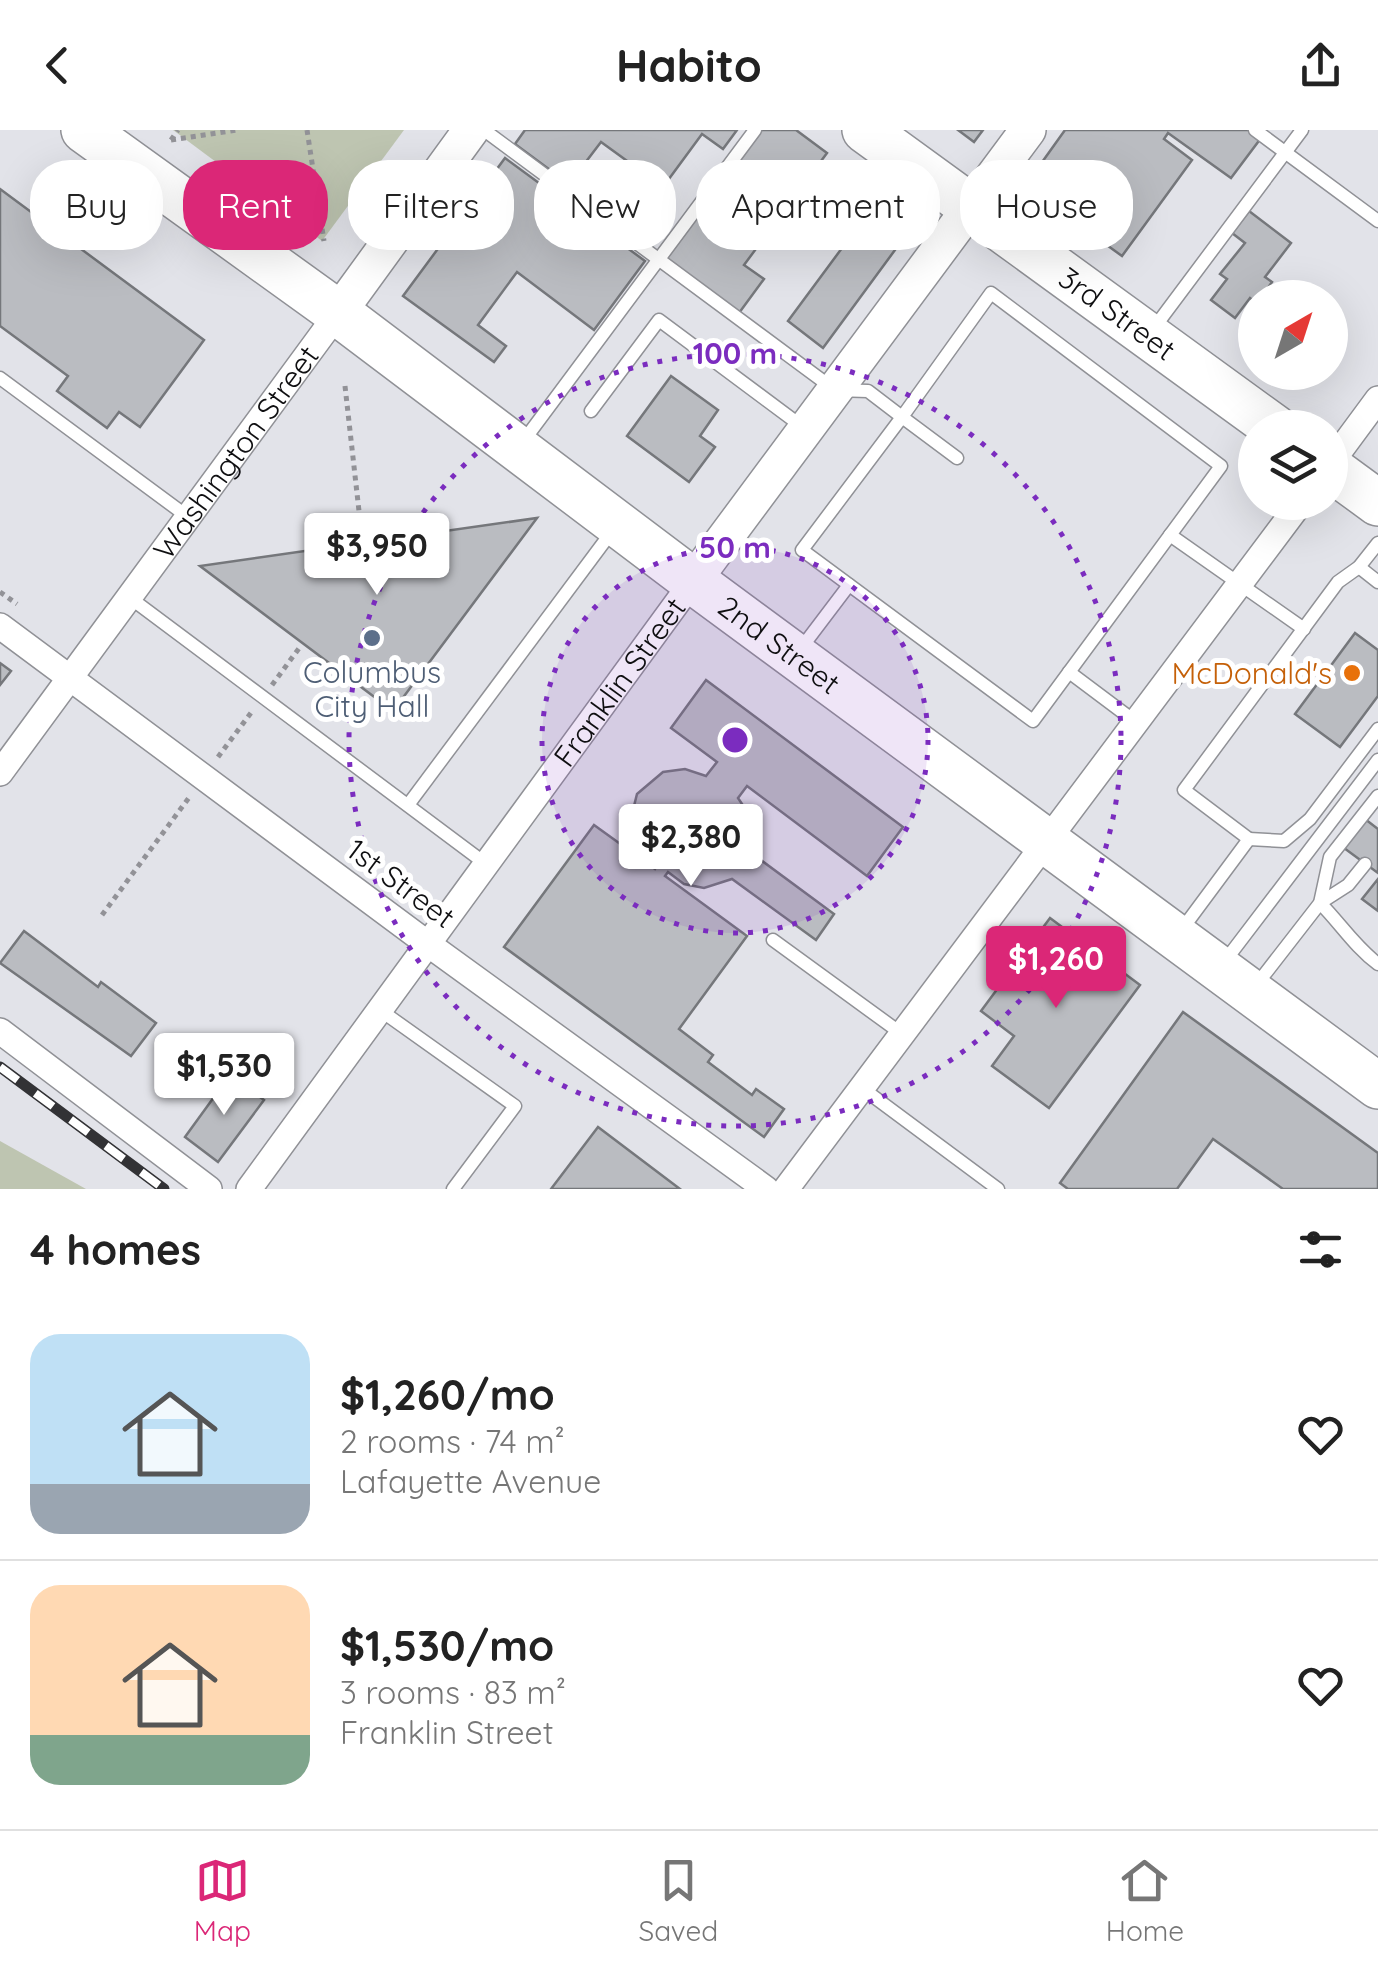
<!DOCTYPE html>
<meta charset="utf-8">
<style>
:root{--surface:#fff;--page:#f6f6f6;--text:#222;--muted:#767676;--line:#e0e0e0;--accent:#db2777}
body{margin:0;font-family:Quicksand,sans-serif;background:var(--page);color:var(--text);height:100vh;display:flex;flex-direction:column;font-size:38px;white-space:nowrap}
*{box-sizing:border-box;margin:0}
p{font-size:32px;color:var(--muted)}
.icon{flex:none;width:55px;height:55px;fill:none;stroke:currentColor;stroke-width:2;stroke-linecap:round;stroke-linejoin:round}
.map{position:relative;height:1059px;overflow:hidden}
.details{display:flex;flex-direction:column;background:var(--surface);flex:1}
.details>*{flex:none}
.hud{position:absolute;left:30px;top:30px;width:1320px;height:90px;display:flex;gap:20px}
.needle{width:65px;rotate:39deg}
.fabs{position:absolute;left:1238px;top:150px;display:grid;gap:20px}
.fabs a{display:grid;place-items:center;width:110px;height:110px;border-radius:50%;background:var(--surface);box-shadow:0 10px 40px #0002;font-size:50px}
.price{position:absolute;translate:-50% -85px;padding:0 22px;border-radius:10px;background:#fff;color:#222;font-size:32px;line-height:65px;filter:drop-shadow(0 2px 5px #0008)}
.price::after{content:'';position:absolute;left:50%;top:60px;width:30px;height:22px;margin-left:-15px;background:inherit;clip-path:polygon(0 0,100% 0,50% 100%)}
.price.active{background:var(--accent);color:#fff}
ul{padding:0;list-style:none}
li{display:flex;align-items:center;gap:30px;height:250px;padding:0 30px}
li+li{border-top:2px solid var(--line)}
li span{display:grid;place-items:center;flex:none;width:280px;height:200px;border-radius:30px;color:#555}
li>.icon{margin-inline-start:auto}
span .icon{width:120px;height:120px;fill:#fffc;stroke-width:1}
li b{font-size:42px}
h2{display:flex;justify-content:space-between;align-items:center;height:120px;padding:0 30px;font-size:42px}
.tag{padding:0 35px;border-radius:40px;background:var(--surface);box-shadow:0 10px 40px #0002;font-size:35px;line-height:90px}
.tag.active{background:var(--accent);color:#fff}
header{display:flex;justify-content:space-between;align-items:center;height:130px;padding:0 30px;background:var(--surface);font-size:45px;font-weight:800}
.dock{display:flex;justify-content:space-around;align-items:center;height:140px;border-top:2px solid var(--line);background:var(--surface);font-size:28px;color:var(--muted)}
.dock a{display:grid;justify-items:center;gap:5px}
.dock .active{color:var(--accent)}
.map>svg:first-child{display:block}
</style>
<header><svg class="icon" aria-label="back" viewBox="0 0 24 24"><path d="M15 5l-7 7 7 7"/></svg>Habito<svg class="icon" aria-label="share" viewBox="0 0 24 24"><path d="M12 15V3M7 8l5-5 5 5M5 13v7h14v-7"/></svg></header>
<div class="map">
<svg width="1378" height="1059" viewBox="0 0 1378 1059">
<rect width="100%" height="100%" fill="#e2e3e9"/>
<!-- green -->
<g fill="#bec5b1">
<path d="M173,0h231l-82,111z"/>
<path d="M0,1011l86,48h-86z"/>
</g>
<!-- building -->
<g fill="#babcc1" stroke="#75777b" stroke-width="2.5">
<path d="M525,0h212l-14,19 -21,-15 -39,53 -62,-45 -32,42 -54,-40z"/>
<path d="M761,0h35l31,23 -83,112 20,14 -25,34 -73,-54z"/>
<path d="M958,0h25l-9,12z"/>
<path d="M1065,0h184l12,8 -30,40 -63,-45 -4,6 28,21 -70,96 -97,-70z"/>
<path d="M505,28l140,103 -51,69 -77,-58 -39,53 28,21 -12,16 -91,-66z"/>
<path d="M0,59l204,151 -64,87 -21,-15 -12,16 -50,-37 11,-15 -68,-50z"/>
<path d="M882,64l35,26 -94,128 -35,-27z"/>
<path d="M1249,81l42,32 -26,34 7,5 -11,16h-6v4l-5,-4 -15,20 -24,-18 16,-21 -7,-5 25,-31 -13,-10z"/>
<path d="M671,246l47,34 -18,26 15,11 -26,35 -62,-46z"/>
<path d="M537,388l-144,193 -193,-145z"/>
<path d="M1355,503l23,17v46l-38,51 -45,-33z"/>
<path d="M0,533l11,8 -11,14z"/>
<path d="M706,550l197,147 -36,49 -120,-90 -9,12 14,21 2,20 -4,13 84,62 -18,26 -84,-61 -28,9 -20,-4 -16,-12 -3,4 82,60 -68,93 34,26 -5,7 44,33 4,-6 28,20 -20,28 -260,-190 90,-122 61,44 4,-6 -15,-11 -10,-17 -2,-21 5,-20 26,-22 22,-3 21,7 11,-14 -46,-34z"/>
<path d="M1365,689l13,10v44l-34,-25z"/>
<path d="M1378,749v32l-16,-12z"/>
<path d="M1050,788l90,67 -91,123 -57,-42 22,-30 -33,-25z"/>
<path d="M24,801l74,56 3,-5 55,41 -25,33 -131,-93z"/>
<path d="M1183,882l195,141v36h-95l-70,-50 -36,50h-109l-8,-6z"/>
<path d="M230,945l34,25 -46,62 -33,-25z"/>
<path d="M598,997l82,62h-129z"/>
</g>
<g fill="none" stroke-linecap="round" stroke-linejoin="round">
<!-- lane casing -->
<g stroke="#909196" stroke-width="15">
<g id="lane">
<path d="M484,0l351,260 33,1 34,26 89,-124 230,173 -188,255 -231,-171 100,-133 55,41"/>
<path d="M1255,0l123,91"/>
<path d="M1154,198l148,-198"/>
<path d="M0,248l188,139"/>
<path d="M591,281l68,-91 145,108"/>
<path d="M522,313l233,-313"/>
<path d="M1170,405l134,94"/>
<path d="M1359,437l19,15"/>
<path d="M129,467l357,267"/>
<path d="M799,521l50,-66"/>
<path d="M1069,542l68,51"/>
<path d="M408,675l205,-275"/>
<path d="M1249,709l35,2 26,-22 68,-90"/>
<path d="M1365,734l-17,21 -28,18c20,20 35,44 58,61"/>
<path d="M1180,802l69,-93 -65,-49 154,-208 21,-15 19,-24"/>
<path d="M773,810l129,94"/>
<path d="M1225,831l153,-201"/>
<path d="M1254,858l66,-85 10,-46 48,-61"/>
<path d="M380,880l135,96 -62,83"/>
<path d="M862,958l136,101"/>
</g>
</g>
<!-- street casing -->
<g stroke="#909196" stroke-width="28">
<g id="street">
<path d="M1330,334l48,-65"/>
<path d="M0,496l428,318 338,245"/>
<path id="s1" d="M0,643l338,-460"/>
<path d="M0,901l209,158"/>
<path id="s2" d="M249,1059l444,-608"/>
<path d="M786,1059l515,-687"/>
</g>
</g>
<!-- secondary casing -->
<g stroke="#909196" stroke-width="38">
<g id="secondary">
<path d="M338,183l133,-183"/>
<path d="M693,451l335,-451"/>
</g>
</g>
<!-- highway casing -->
<g stroke="#909196" stroke-width="48">
<g id="highway">
<path id="s3" d="M84,0l254,183 355,268 685,505"/>
<path id="s4" d="M865,0l410,298"/>
<path d="M1330,338l48,35"/>
</g>
</g>
<!-- path -->
<g stroke="#929297" stroke-width="5" stroke-dasharray="5 5" stroke-linecap="butt">
<path d="M307,0l17,111"/>
<path d="M171,10l66,-10"/>
<path d="M171,10l7,-10"/>
<path d="M345,256l16,143"/>
<path d="M0,462l17,12"/>
<path d="M272,555l28,-38"/>
<path d="M218,627l35,-47"/>
<path d="M102,785l89,-120"/>
</g>
<!-- lane -->
<use href="#lane" stroke="#fff" stroke-width="12"/>
<!-- street -->
<use href="#street" stroke="#fff" stroke-width="25"/>
<!-- secondary -->
<use href="#secondary" stroke="#fff" stroke-width="35"/>
<!-- highway -->
<use href="#highway" stroke="#fff" stroke-width="45"/>
<!-- rail casing -->
<g stroke="#323235" stroke-width="11">
<path id="rail" d="M0,937l164,122"/>
</g>
<!-- rail -->
<use href="#rail" stroke="#fff" stroke-width="8" stroke-dasharray="22" stroke-linecap="butt"/>
</g>
<!-- distance rings -->
<circle cx="735" cy="610" r="193" fill="#7b2cbf" fill-opacity=".12"/>
<g fill="none" stroke="#7b2cbf" stroke-width="5" stroke-dasharray="5 10">
<circle cx="735" cy="610" r="193"/>
<circle cx="735" cy="610" r="386"/>
</g>
<!-- markers -->
<circle fill="#5c6f8a" stroke="#fff" stroke-width="4" cx="372" cy="508" r="10"/>
<circle fill="#e8710a" stroke="#fff" stroke-width="4" cx="1352" cy="543" r="10"/>
<g text-anchor="middle" dominant-baseline="central" stroke-width="10" stroke-linejoin="round" paint-order="stroke">
<!-- street labels -->
<g font-size="30" fill="#0f0f11" stroke="#fff">
<text stroke="none"><textPath href="#s4" startOffset="312">3rd Street</textPath></text>
<text stroke="none"><textPath href="#s1" startOffset="398">Washington Street</textPath></text>
<text stroke="none"><textPath href="#s3" startOffset="865">2nd Street</textPath></text>
<text stroke="none"><textPath href="#s2" startOffset="628">Franklin Street</textPath></text>
<text transform="translate(401 753) rotate(37)">1st Street</text>
</g>
<!-- service labels -->
<g font-size="30" fill="#4e5e75" stroke="#fff">
<text x="372" y="542">Columbus<tspan x="372" dy="34">City Hall</tspan></text>
</g>
<!-- food labels -->
<g font-size="30" fill="#c56008" stroke="#fff" text-anchor="end">
<text x="1332" y="543">McDonald's</text>
</g>
</g>
<circle cx="735" cy="610" r="15" fill="#7b2cbf" stroke="#fff" stroke-width="5"/>
<g font-size="30" text-anchor="middle" font-weight="bold" fill="#7b2cbf" stroke="#fff" stroke-width="10" stroke-linejoin="round" paint-order="stroke">
<text x="735" y="234">100 m</text>
<text x="735" y="428">50 m</text>
</g>
</svg>
<div class="fabs">
<a><svg class="needle" viewBox="-14 -14 28 28"><path d="M0-13l5 13h-10z" fill="#e53935"/><path d="M0 13l5-13h-10z" fill="#767676"/></svg></a>
<a><svg class="icon" aria-label="layers" viewBox="0 0 24 24"><path d="M12 4l9 5-9 5-9-5zM3 14l9 5 9-5"/></svg></a>
</div>
<b class="price" style="left:377px;top:468px">$3,950</b>
<b class="price" style="left:691px;top:759px">$2,380</b>
<b class="price active" style="left:1056px;top:881px">$1,260</b>
<b class="price" style="left:224px;top:988px">$1,530</b>
<div class="hud">
<a class="tag">Buy</a>
<a class="tag active">Rent</a>
<a class="tag">Filters</a>
<a class="tag">New</a>
<a class="tag">Apartment</a>
<a class="tag">House</a>
</div>
</div>
<section class="details">
<h2>4 homes<svg class="icon" aria-label="filters" viewBox="0 0 24 24"><path d="M4 7h16M4 17h16"/><circle cx="9" cy="7" r="2"/><circle cx="15" cy="17" r="2"/></svg></h2>
<ul>
<li><span style="background:linear-gradient(#bfe0f5 75%,#9aa5b1 0)"><svg class="icon" aria-label="home" viewBox="0 0 24 24"><path d="M3 11l9-7 9 7M6 9v11h12V9"/></svg></span><div><b>$1,260/mo</b><p>2 rooms · 74 m²</p><p>Lafayette Avenue</p></div><svg class="icon" aria-label="heart" viewBox="0 0 24 24"><path d="M12 20l-8-8c-3-5 5-10 8-4 3-6 11-1 8 4z"/></svg></li>
<li><span style="background:linear-gradient(#ffd9b3 75%,#7fa58c 0)"><svg class="icon" aria-label="home" viewBox="0 0 24 24"><path d="M3 11l9-7 9 7M6 9v11h12V9"/></svg></span><div><b>$1,530/mo</b><p>3 rooms · 83 m²</p><p>Franklin Street</p></div><svg class="icon" aria-label="heart" viewBox="0 0 24 24"><path d="M12 20l-8-8c-3-5 5-10 8-4 3-6 11-1 8 4z"/></svg></li>
</ul>
</section>
<nav class="dock">
<a class="active"><svg class="icon" aria-label="map" viewBox="0 0 24 24"><path d="M3 6l6-2 6 2 6-2v14l-6 2-6-2-6 2zM9 4v14M15 6v14"/></svg>Map</a>
<a><svg class="icon" aria-label="saved" viewBox="0 0 24 24"><path d="M7 4h10v16l-5-4-5 4z"/></svg>Saved</a>
<a><svg class="icon" aria-label="home" viewBox="0 0 24 24"><path d="M3 11l9-7 9 7M6 9v11h12V9"/></svg>Home</a>
</nav>
